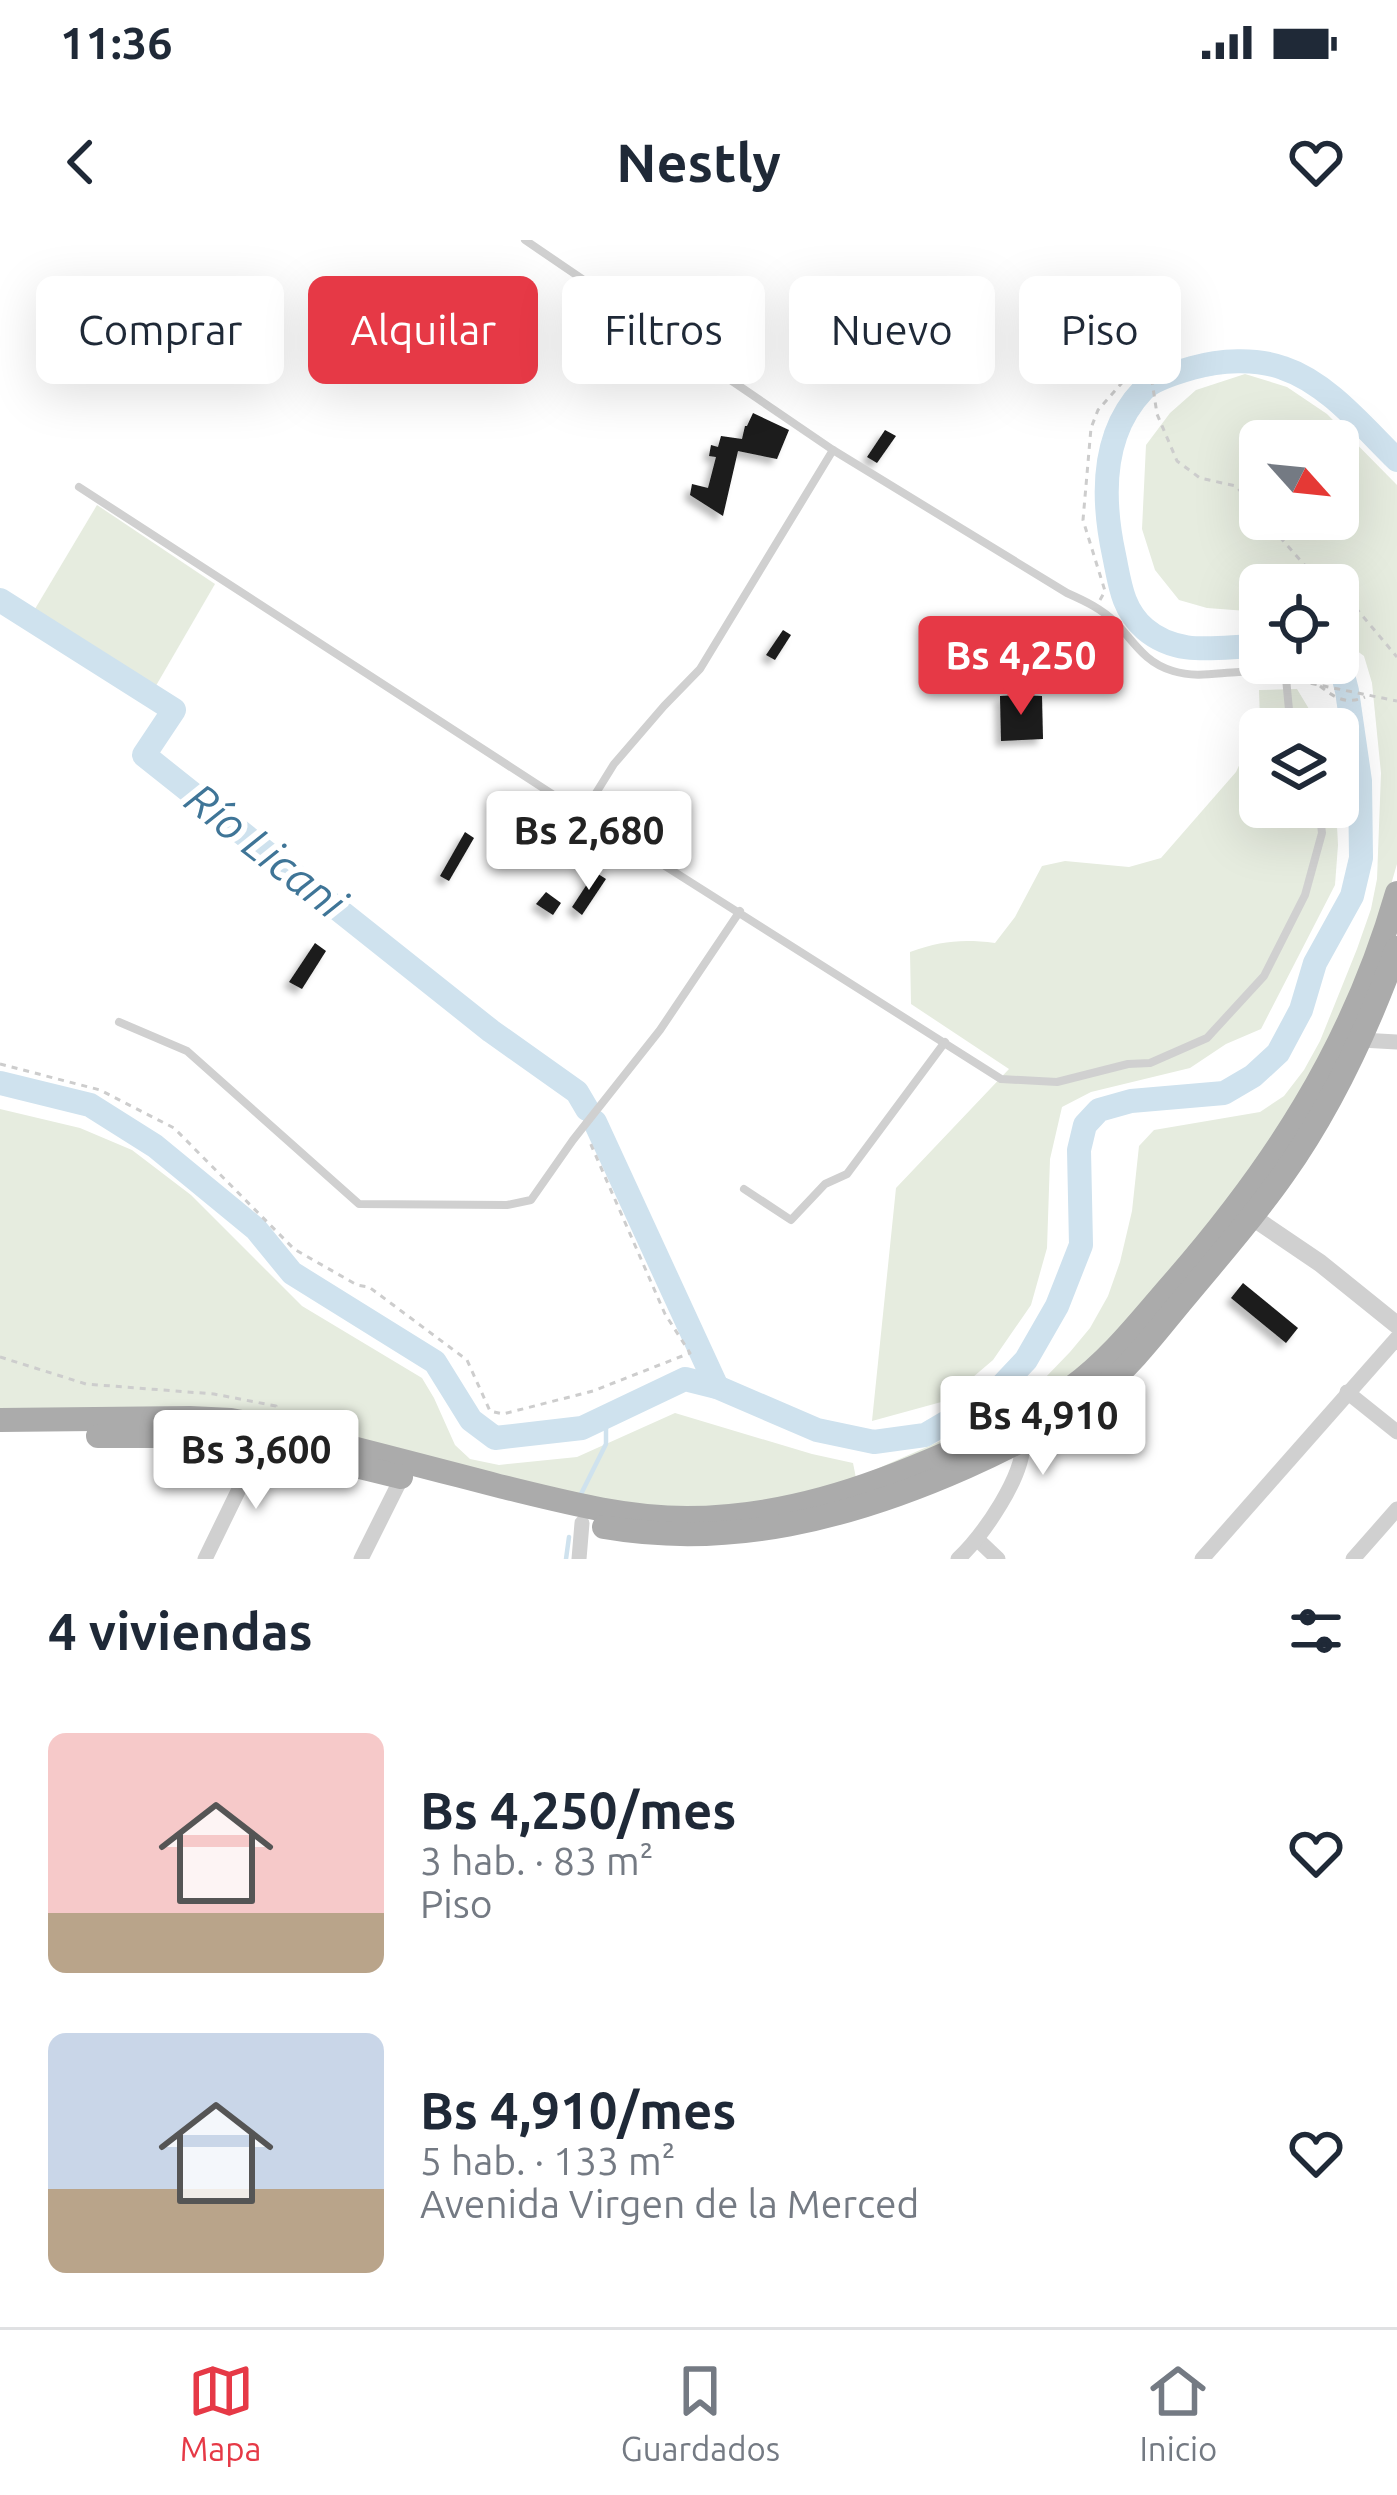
<!DOCTYPE html>
<html lang="es">
<meta charset="utf-8">
<style>
:root{--surface:#fff;--page:#f6f6f7;--text:#1f2937;--muted:#747a83;--line:#e0e1e3;--accent:#e63946}
body{margin:0;font-family:Ubuntu,sans-serif;background:var(--page);color:var(--text);height:100vh;display:flex;flex-direction:column;font-size:45px;white-space:nowrap}
*{box-sizing:border-box;margin:0}
p{font-size:39px;color:var(--muted)}
.icon{flex:none;width:66px;height:66px;fill:none;stroke:currentColor;stroke-width:2;stroke-linecap:round;stroke-linejoin:round}
.map{position:relative;height:1319px;overflow:hidden}
.side{display:flex;flex-direction:column;background:var(--surface);flex:1}
.side>*{flex:none}
.banner{position:absolute;left:36px;top:36px;width:1326px;height:108px;display:flex;gap:24px}
.needle{width:78px;rotate:117deg}
.controls{position:absolute;left:1239px;top:180px;display:grid;gap:24px}
.controls a{display:grid;place-items:center;width:120px;height:120px;border-radius:18px;background:var(--surface);box-shadow:0 12px 48px #0002;font-size:60px}
.price{position:absolute;translate:-50% -102px;padding:0 27px;border-radius:12px;background:#fff;color:#222;font-size:39px;line-height:78px;filter:drop-shadow(0 3px 6px #0008)}
.price::after{content:'';position:absolute;left:50%;top:72px;width:36px;height:27px;margin-left:-18px;background:inherit;clip-path:polygon(0 0,100% 0,50% 100%)}
.price.on{background:var(--accent);color:#fff}
ul{padding:0;list-style:none}
li{display:flex;align-items:center;gap:36px;height:300px;padding:0 48px}
li span{display:grid;place-items:center;flex:none;width:336px;height:240px;border-radius:18px;color:#555}
li>.icon{margin-inline-start:auto}
span .icon{width:144px;height:144px;fill:#fffc;stroke-width:1}
li b{font-size:51px}
h2{display:flex;justify-content:space-between;align-items:center;height:144px;padding:0 48px;font-size:51px}
.tag{padding:0 42px;border-radius:18px;background:var(--surface);box-shadow:0 12px 48px #0002;font-size:42px;line-height:108px}
.tag.on{background:var(--accent);color:#fff}
.status{display:flex;justify-content:space-between;align-items:center;height:84px;padding:0 60px;background:var(--surface);direction:ltr}
.status svg{height:33px;fill:currentColor}
header{display:flex;justify-content:space-between;align-items:center;height:156px;padding:0 48px;background:var(--surface);font-size:54px;font-weight:600}
.tabs{display:flex;justify-content:space-around;align-items:center;height:168px;border-top:3px solid var(--line);background:var(--surface);font-size:33px;color:var(--muted)}
.tabs a{display:grid;justify-items:center;gap:6px}
.tabs .on{color:var(--accent)}
.map>svg:first-child{display:block}
</style>
<div class="status"><b>11:36</b><svg viewBox="0 0 49 12"><path d="M0 12V9h3v3zM5 12V6h3v6zM10 12V3h3v9zM15 12V0h3v12zM26 1h20v11H26zM47 4h2v5h-2z"/></svg></div>
<header><svg class="icon" aria-label="back" viewBox="0 0 24 24"><path d="M15 5l-7 7 7 7"/></svg>Nestly<svg class="icon" aria-label="heart" viewBox="0 0 24 24"><path d="M12 20l-8-8c-3-5 5-10 8-4 3-6 11-1 8 4z"/></svg></header>
<div class="map">
<svg width="1397" height="1319" viewBox="0 0 1397 1319">
<defs>
<filter id="shadow"><feDropShadow dx="-5.5" dy="5.5" stdDeviation="3" flood-color="#0004"/></filter>
</defs>
<rect width="100%" height="100%" fill="#fff"/>
<!-- green -->
<g fill="#e6ecdf" fill-rule="evenodd">
<path d="M1245,134l42,13 40,27 70,71v379l-22,75 -22,56 -93,168 -158,188 -61,50 -144,68 -112,33 -102,8 -683,-97v-304l80,19 52,22 59,45 111,111 120,72 12,20 21,47 15,14 29,6 78,-8 98,-44 137,41 41,9 3,15 160,-70 54,-56 20,-24 18,-32 12,-34 12,-51 7,-65 15,-16 106,-18 24,-16 20,-26 16,-29 37,-92 14,-40 6,-30 4,-106 -9,-90 -8,-27 -26,-19v-52h-78v27l-53,-4 -28,-8 -24,-30 -13,-41 4,-84 24,-32 26,-23zM1260,201h78v78h-78z"/>
<path d="M97,265l118,79 -65,112 -121,-77z"/>
<path d="M1297,449l24,40h-61v78h76l2,38 -3,40 -74,144 -35,15 -36,24 -99,24 -29,15 -12,52 -3,89 -16,57 -38,55 -48,41 -73,20 24,-233 113,-119 -98,-65 -1,-52c32,-11 51,-13 85,-9l20,-26 27,-51 23,-5 64,6 32,-9 75,-86 24,-51 -1,-31z"/>
</g>
<g fill="none" stroke-linecap="round" stroke-linejoin="round">
<!-- stream -->
<g stroke="#cfe2ee" stroke-width="4.5">
<path d="M581,1254l25,-50v-27"/>
<path d="M566,1319l3,-22"/>
</g>
<!-- river -->
<g stroke="#cfe2ee" stroke-width="24">
<path d="M0,360l174,110 -30,45 347,276 86,61 10,17"/>
<path d="M1260,406c-40,0 -81,12 -115,-17 -23,-20 -25,-45 -31,-74 -12,-56 -14,-120 29,-165 10,-11 35,-18 49,-22 28,-8 64,-10 91,0 45,15 81,60 114,92"/>
<path d="M0,843l90,22 65,41 101,83 36,44 143,89 36,58 24,18 87,-10 103,-49 32,8 100,43 57,12 51,-7 68,-40 33,-35 31,-54 24,-61 -2,-95 6,-25 14,-15 32,-9 93,-8 29,-17 25,-23 23,-43 14,-47 37,-67 9,-38 -1,-77 -13,-90 -5,-20 -7,-8"/>
<path d="M595,882l122,265"/>
</g>
</g>
<!-- building -->
<g fill="#1a1a1a" filter="url(#shadow)">
<path d="M753,173l36,17 -12,29 -39,-8 -15,65 -33,-21 2,-11 16,4 8,-31 -7,-1 2,-11 7,2 3,-11 21,3 3,-13h2z"/>
<path d="M885,190l11,6 -19,27 -10,-6z"/>
<path d="M783,390l8,5 -16,25 -9,-5z"/>
<path d="M1019,455l23,1 1,43 -42,2 -1,-45z"/>
<path d="M465,592l9,6 -25,43 -9,-5z"/>
<path d="M595,632l11,7 -24,36 -10,-8z"/>
<path d="M546,652l15,11 -8,12 -17,-11z"/>
<path d="M315,703l11,8 -24,38 -13,-7z"/>
<path d="M1243,1043l55,45 -12,15 -55,-45z"/>
</g>
<g fill="none" stroke-linecap="round" stroke-linejoin="round">
<!-- path -->
<g stroke="#cdcdcd" stroke-width="3" stroke-dasharray="6 6" stroke-linecap="butt">
<path d="M1148,115l9,59 20,47 23,17 36,8 24,28"/>
<path d="M1264,279l58,66"/>
<path d="M1338,352l7,3 52,62"/>
<path d="M1100,360l5,-9 -22,-71 8,-92 7,-18 50,-57"/>
<path d="M1299,441l98,20"/>
<path d="M1320,446c15,12 26,19 45,11"/>
<path d="M0,824l100,26 74,38 120,121 63,36 12,2 98,73 23,51 13,3 90,-23 97,-38 -25,-39 -76,-174"/>
<path d="M0,1117l86,27 128,10 62,12 -1,4"/>
</g>
<!-- service -->
<g stroke="#d0d0d0" stroke-width="8">
<path d="M525,0l308,210 234,143c18,8 35,16 49,30 18,19 29,40 57,48 23,7 43,2 66,1 17,-1 31,2 47,6l3,32 7,19"/>
<path d="M79,247l504,327 418,265 56,3 71,-18 22,-1 57,-25 57,-62 41,-81 17,-62 -3,-26"/>
<path d="M583,574l31,-50 50,-58 36,-37 133,-219"/>
<path d="M119,782l68,29 172,153 148,1 24,-5 42,-60 87,-110 80,-119"/>
<path d="M744,949l47,31 34,-36 22,-10 98,-132"/>
</g>
<!-- minor -->
<g stroke="#d0d0d0" stroke-width="15">
<path d="M1361,800l36,2"/>
<path d="M1347,1152l50,40"/>
<path d="M978,1300l20,19"/>
<path d="M205,1319l59,-121"/>
<path d="M361,1319l41,-82"/>
<path d="M579,1319l3,-36"/>
<path d="M958,1319c25,-24 67,-83 65,-119"/>
<path d="M1202,1319l195,-221"/>
<path d="M1353,1319l44,-50"/>
</g>
<!-- tertiary -->
<path stroke="#d0d0d0" stroke-width="18" d="M1242,970l78,53 77,62"/>
<!-- primary -->
<g stroke="#ababab" stroke-width="24">
<path d="M0,1180l190,-2 41,2 38,7c77,19 153,39 230,59 62,15 124,32 188,32 94,0 179,-29 263,-66 42,-18 84,-37 121,-64 37,-27 65,-62 95,-97 106,-120 186,-242 231,-398"/>
<path d="M98,1196h123l41,7 139,34"/>
<path d="M604,1287c126,22 247,-9 362,-60 48,-21 93,-45 134,-77 33,-26 59,-62 86,-94 33,-40 67,-78 97,-121 49,-69 85,-147 114,-227"/>
</g>
</g>
<g text-anchor="middle" dominant-baseline="central" stroke-width="12" stroke-linejoin="round" paint-order="stroke">
<!-- water labels -->
<g font-size="45" font-style="italic" fill="#3f7597" stroke="#fff">
<text transform="translate(266 610) rotate(38)">Río Licani</text>
</g>
</g>
</svg>
<div class="controls">
<a><svg class="needle" viewBox="-14 -14 28 28"><path d="M0-13l5 13h-10z" fill="#e53935"/><path d="M0 13l5-13h-10z" fill="#747a83"/></svg></a>
<a><svg class="icon" aria-label="locate" viewBox="0 0 24 24"><circle cx="12" cy="12" r="6"/><path d="M12 2v4M12 18v4M2 12h4M18 12h4"/></svg></a>
<a><svg class="icon" aria-label="layers" viewBox="0 0 24 24"><path d="M12 4l9 5-9 5-9-5zM3 14l9 5 9-5"/></svg></a>
</div>
<b class="price on" style="left:1021px;top:478px">Bs 4,250</b>
<b class="price" style="left:589px;top:653px">Bs 2,680</b>
<b class="price" style="left:1043px;top:1238px">Bs 4,910</b>
<b class="price" style="left:256px;top:1272px">Bs 3,600</b>
<div class="banner">
<a class="tag">Comprar</a>
<a class="tag on">Alquilar</a>
<a class="tag">Filtros</a>
<a class="tag">Nuevo</a>
<a class="tag">Piso</a>
</div>
</div>
<section class="side">
<h2>4 viviendas<svg class="icon" aria-label="filters" viewBox="0 0 24 24"><path d="M4 7h16M4 17h16"/><circle cx="9" cy="7" r="2"/><circle cx="15" cy="17" r="2"/></svg></h2>
<ul>
<li><span style="background:linear-gradient(#f6c9c9 75%,#b9a48a 0)"><svg class="icon" aria-label="home" viewBox="0 0 24 24"><path d="M3 11l9-7 9 7M6 9v11h12V9"/></svg></span><div><b>Bs 4,250/mes</b><p>3 hab. · 83 m²</p><p>Piso</p></div><svg class="icon" aria-label="heart" viewBox="0 0 24 24"><path d="M12 20l-8-8c-3-5 5-10 8-4 3-6 11-1 8 4z"/></svg></li>
<li><span style="background:linear-gradient(#c9d6e8 65%,#b9a48a 0)"><svg class="icon" aria-label="home" viewBox="0 0 24 24"><path d="M3 11l9-7 9 7M6 9v11h12V9"/></svg></span><div><b>Bs 4,910/mes</b><p>5 hab. · 133 m²</p><p>Avenida Virgen de la Merced</p></div><svg class="icon" aria-label="heart" viewBox="0 0 24 24"><path d="M12 20l-8-8c-3-5 5-10 8-4 3-6 11-1 8 4z"/></svg></li>
</ul>
</section>
<nav class="tabs">
<a class="on"><svg class="icon" aria-label="map" viewBox="0 0 24 24"><path d="M3 6l6-2 6 2 6-2v14l-6 2-6-2-6 2zM9 4v14M15 6v14"/></svg>Mapa</a>
<a><svg class="icon" aria-label="saved" viewBox="0 0 24 24"><path d="M7 4h10v16l-5-4-5 4z"/></svg>Guardados</a>
<a><svg class="icon" aria-label="home" viewBox="0 0 24 24"><path d="M3 11l9-7 9 7M6 9v11h12V9"/></svg>Inicio</a>
</nav>
